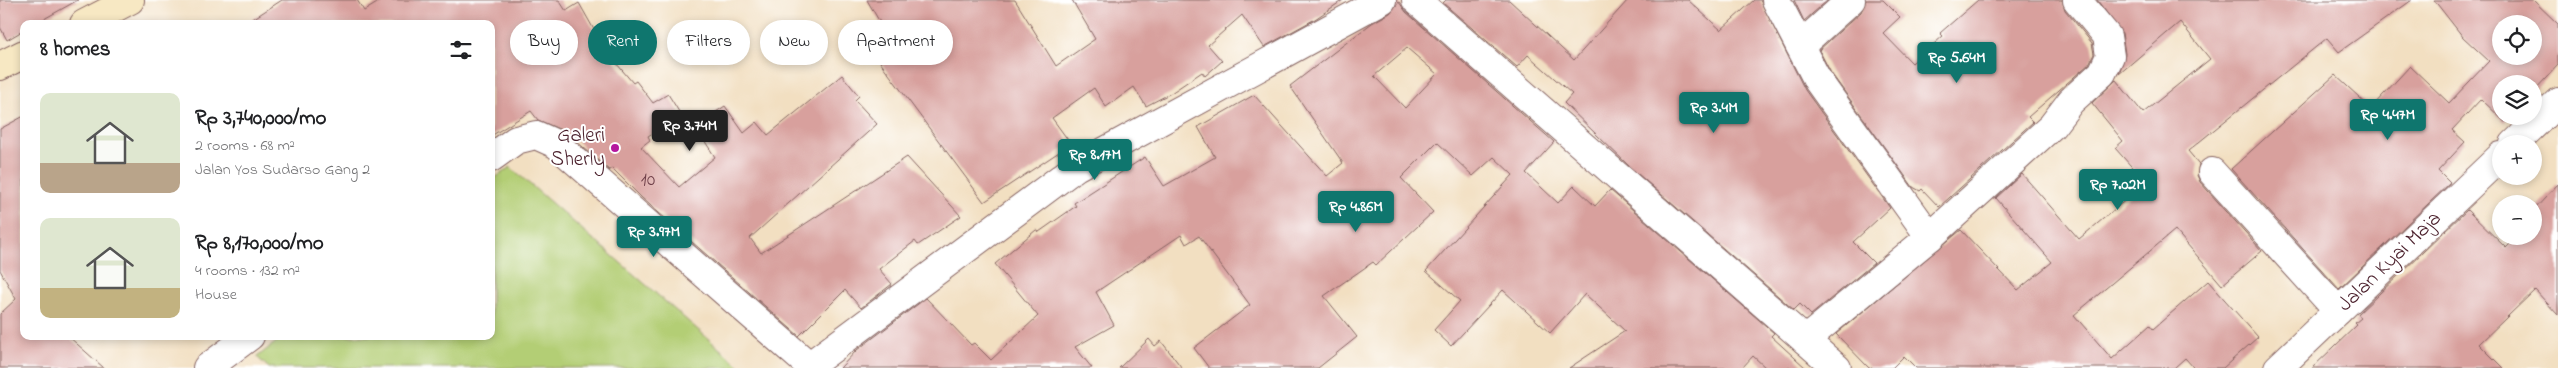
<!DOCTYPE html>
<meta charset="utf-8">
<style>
:root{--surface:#fff;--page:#f2f2f2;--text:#202124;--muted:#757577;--accent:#0f766e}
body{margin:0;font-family:"Indie Flower",sans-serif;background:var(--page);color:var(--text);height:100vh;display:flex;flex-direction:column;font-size:19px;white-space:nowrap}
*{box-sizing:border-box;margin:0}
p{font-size:16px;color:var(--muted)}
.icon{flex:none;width:28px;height:28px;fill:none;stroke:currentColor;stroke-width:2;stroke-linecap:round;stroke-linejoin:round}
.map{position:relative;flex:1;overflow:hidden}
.details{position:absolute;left:20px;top:20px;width:475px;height:320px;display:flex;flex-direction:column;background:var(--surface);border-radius:10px;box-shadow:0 2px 8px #0003}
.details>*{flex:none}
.hud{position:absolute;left:510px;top:20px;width:475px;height:45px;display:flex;gap:10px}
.tools{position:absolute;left:2492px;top:15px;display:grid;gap:10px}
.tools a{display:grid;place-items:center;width:50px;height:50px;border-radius:50%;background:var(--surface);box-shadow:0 2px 8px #0003;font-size:25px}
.price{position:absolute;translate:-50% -42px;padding:0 11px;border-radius:5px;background:var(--accent);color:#fff;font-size:16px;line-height:32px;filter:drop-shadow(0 1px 2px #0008)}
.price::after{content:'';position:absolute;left:50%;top:30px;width:15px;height:11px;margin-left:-8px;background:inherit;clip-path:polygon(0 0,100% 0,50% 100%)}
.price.selected{background:#222;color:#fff}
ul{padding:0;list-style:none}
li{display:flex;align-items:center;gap:15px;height:125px;padding:0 20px}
li span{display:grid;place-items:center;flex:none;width:140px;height:100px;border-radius:10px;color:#555}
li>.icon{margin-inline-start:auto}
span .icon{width:60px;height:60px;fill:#fffc;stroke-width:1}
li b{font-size:21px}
h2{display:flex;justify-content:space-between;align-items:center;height:60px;padding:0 20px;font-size:21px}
.pill{padding:0 18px;border-radius:22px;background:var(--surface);box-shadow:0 2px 8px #0003;font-size:18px;line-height:45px}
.pill.selected{background:var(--accent);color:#fff}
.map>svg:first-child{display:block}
</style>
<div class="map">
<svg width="2558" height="368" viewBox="0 0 2558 368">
<rect width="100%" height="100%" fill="#fff"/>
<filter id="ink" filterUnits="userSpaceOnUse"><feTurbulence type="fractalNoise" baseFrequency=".02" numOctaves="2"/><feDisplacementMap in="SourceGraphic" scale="10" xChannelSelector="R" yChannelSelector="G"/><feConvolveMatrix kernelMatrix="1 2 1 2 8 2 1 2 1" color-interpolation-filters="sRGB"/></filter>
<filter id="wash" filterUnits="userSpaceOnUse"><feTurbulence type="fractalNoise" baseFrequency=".0096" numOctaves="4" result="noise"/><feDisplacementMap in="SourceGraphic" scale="20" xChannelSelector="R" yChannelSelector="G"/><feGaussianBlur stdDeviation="1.12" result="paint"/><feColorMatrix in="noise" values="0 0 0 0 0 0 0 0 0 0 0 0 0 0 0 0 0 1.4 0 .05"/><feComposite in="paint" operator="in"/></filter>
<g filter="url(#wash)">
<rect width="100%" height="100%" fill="#f2dfc1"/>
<!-- pitch -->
<path fill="#b3ce74" stroke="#7e7650" d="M510,167l232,201h-473l-12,-11 27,-21h207v-155z"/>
<g id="blocks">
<!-- building -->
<g fill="#d8a09d" fill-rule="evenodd">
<path d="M0,0h78l-43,24h-11v6l-17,10 -7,-13z"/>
<path d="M282,0h75l7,11 18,-11h177l7,11 13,-8 27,48 27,32 3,-2 17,22 15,-9 13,21 -33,21 2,4 -9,7 38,40 36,-30 -20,-31 30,-20 19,27 13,-11 11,13 74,-60 17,21 -4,4 22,24 -127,114 11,15 146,-96 54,59 -43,29 -3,-4 -36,28 13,15 -31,24 -16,-18 -46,46 -157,-138 -30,-30 -3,2 -43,-38 -28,-12 -7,-9 -40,25v-112h-246z"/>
<path d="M867,0h148l41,66 39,-27 -23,-39h271l-28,19 -51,28 -22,-32 -34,30 14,16 -17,15 -3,-4 -31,21 -25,13 -12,-19 -28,20 -12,-19 -42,30 19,26 -87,58 -104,-140 16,-12z"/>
<path d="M1446,0h63l65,60 54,-60h60l33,30 33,-30h6l45,90 85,118 -37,34 21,21 -63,52 -11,-11 -6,6 -164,-143 -66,-64 8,-9 -44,-39 -11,12 -74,-64z"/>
<path d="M1794,0h34l-24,21z"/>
<path d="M1866,0h17l17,17 -17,16 29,30 31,-27 -3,-3 38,-33h84l3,10 27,33 2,11 -5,10 -61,53 5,5 -94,85 -17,-18 -2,2 -7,-4 -82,-114 -12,-23 42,-38z"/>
<path d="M2097,0h315l-73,52 -12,-14 -139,113 11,13 -2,11 3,7 62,69 -40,34 -47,-55 -101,85 38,44 38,-34 3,4 55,-48 50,56 -35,31h-29l-9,-10 -11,10h-258l-12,-12 -12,12h-23l-33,-34 125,-104 57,60 34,-28 -56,-64 26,-24 57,65 67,-56 -31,-35 8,-7 -31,-38 24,-23 27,33 67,-54 -30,-37 -61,52 6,-20 -3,-21z"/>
<path d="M2434,0h99l25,24v41l-24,26v-7h-33v32h9l-5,6 -24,-23 -29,31 13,12 -27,29 12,12 -111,106 -108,-120 104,-94 36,33 39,-42 39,37 40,-42 -26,-24zM2501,24h33v32h-33z"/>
<path d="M1399,2l7,10 148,130 -28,31 32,30 16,-17 21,20 15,-16 164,143 -3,3 35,32h-40l-13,-12 -11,12h-173l56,-37 -40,-37 -35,39 -47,-43 -52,56 -17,-16 26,-29 -34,-30 87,-96 -19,-18 -21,19 -36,-34 -36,36 32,34 -57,53 -3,-3 -49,34 33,41 -39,31h-109l-15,-20 56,-43 -51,-69 -13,8 -5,-9 -85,57 18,33 -39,22 17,21h-252l17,-18 69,-52 45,47 3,-2 17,17 47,-44 -43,-52 41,-34 3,2 37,-26 -2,-3 71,-46 19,29 51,-29 -17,-30 56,-32 73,81 16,-13 -53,-77 82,-63 18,-10zM1407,48l30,26 -32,34 -31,-32z"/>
<path d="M24,116v220h44l36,32h-104v-54l16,-15 -16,-29v-141z"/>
<path d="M2558,184v131l-23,-25 -56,54 24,24h-191l45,-43 -2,-2 6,-5 -3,-4 109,-104 39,38 12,-12h16v-26z"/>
<path d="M1149,339l6,7 6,-5 21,27h-63z"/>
</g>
</g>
</g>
<g filter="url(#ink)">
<use href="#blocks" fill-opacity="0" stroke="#856260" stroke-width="1"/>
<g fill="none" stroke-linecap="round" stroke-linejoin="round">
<!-- minor casing -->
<g stroke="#856260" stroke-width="30">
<g id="minor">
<path d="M1416,0l421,368"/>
<path d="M1776,0l42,81 112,156"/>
<path d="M1800,46l51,-46"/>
<path d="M491,158l25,-18 20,-5 20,9 256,224"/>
<path d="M2212,172l126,139"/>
<path d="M1805,340l125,-103 122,-111 19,-25 31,-28 8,-17 -3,-20 -30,-36"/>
<path d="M809,366l267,-199 306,-167"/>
<path d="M207,368l43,-32"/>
</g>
</g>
<!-- tertiary casing -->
<g stroke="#856260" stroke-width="30">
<g id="tertiary">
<path d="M2514,144l44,-42"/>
<path d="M2278,368l223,-212"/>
</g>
</g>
<!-- secondary casing -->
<g stroke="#856260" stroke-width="30">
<g id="secondary">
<path d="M84,24l46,-24"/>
<path d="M0,66l24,-12"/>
</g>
</g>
<!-- minor -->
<use href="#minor" stroke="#fff" stroke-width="28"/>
<!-- tertiary -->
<use href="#tertiary" stroke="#fff" stroke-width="28"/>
<!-- secondary -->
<use href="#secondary" stroke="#f7e8c3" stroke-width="28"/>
</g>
</g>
<!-- markers -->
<circle fill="#b5179e" stroke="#fff" stroke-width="2" cx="615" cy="148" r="5"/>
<g text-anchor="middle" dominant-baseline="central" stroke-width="4" stroke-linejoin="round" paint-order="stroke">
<!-- number labels -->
<g font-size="19" fill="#6e3f48">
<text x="648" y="180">10</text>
</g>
<!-- poi labels -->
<g font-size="21" fill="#4a1f2b" stroke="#fff" text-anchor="end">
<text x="605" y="136">Galeri<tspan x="605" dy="24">Sherly</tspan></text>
</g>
<!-- street labels -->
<g font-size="21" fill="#4a1f2b" stroke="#fff">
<text transform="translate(2390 262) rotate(-44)">Jalan Kyai Maja</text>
</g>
</g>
</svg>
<div class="tools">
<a><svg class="icon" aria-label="locate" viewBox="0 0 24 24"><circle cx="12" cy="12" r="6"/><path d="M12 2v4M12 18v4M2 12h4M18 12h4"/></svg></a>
<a><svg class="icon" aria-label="layers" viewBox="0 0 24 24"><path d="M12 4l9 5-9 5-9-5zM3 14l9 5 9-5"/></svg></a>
<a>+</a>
<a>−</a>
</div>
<b class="price" style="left:1957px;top:84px">Rp 5.64M</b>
<b class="price" style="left:1714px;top:134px">Rp 3.4M</b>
<b class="price" style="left:2388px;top:141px">Rp 4.47M</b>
<b class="price selected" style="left:690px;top:152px">Rp 3.74M</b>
<b class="price" style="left:1095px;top:181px">Rp 8.17M</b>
<b class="price" style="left:2118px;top:211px">Rp 7.02M</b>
<b class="price" style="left:1356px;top:233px">Rp 4.86M</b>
<b class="price" style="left:654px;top:258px">Rp 3.97M</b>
<div class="hud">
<a class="pill">Buy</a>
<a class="pill selected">Rent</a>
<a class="pill">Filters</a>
<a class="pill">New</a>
<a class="pill">Apartment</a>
</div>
<section class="details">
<h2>8 homes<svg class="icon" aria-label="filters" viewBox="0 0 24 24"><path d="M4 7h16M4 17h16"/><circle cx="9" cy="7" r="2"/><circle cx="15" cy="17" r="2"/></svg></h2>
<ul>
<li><span style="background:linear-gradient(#dfe7d0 70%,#b9a48a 0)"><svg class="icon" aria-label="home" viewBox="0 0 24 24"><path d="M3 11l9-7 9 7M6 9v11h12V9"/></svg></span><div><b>Rp 3,740,000/mo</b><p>2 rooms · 68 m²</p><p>Jalan Yos Sudarso Gang 2</p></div></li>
<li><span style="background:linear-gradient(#dfe7d0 70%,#c2b280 0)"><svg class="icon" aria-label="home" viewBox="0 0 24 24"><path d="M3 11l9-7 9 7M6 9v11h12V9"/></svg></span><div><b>Rp 8,170,000/mo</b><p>4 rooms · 132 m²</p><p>House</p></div></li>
</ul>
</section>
</div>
